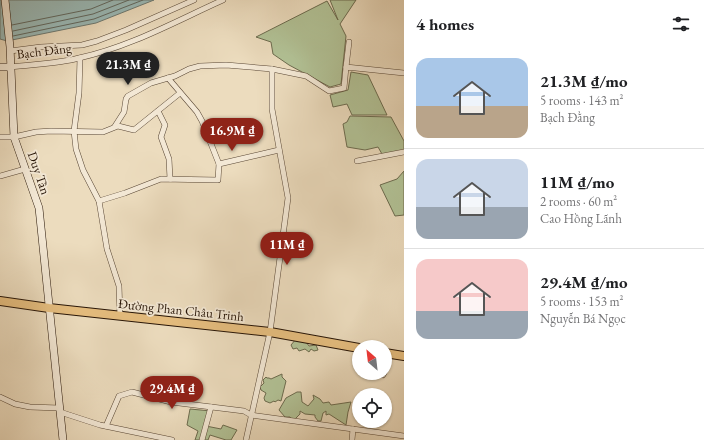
<!DOCTYPE html>
<meta charset="utf-8">
<style>
:root{--surface:#fff;--page:#f2f2f2;--text:#202124;--muted:#757577;--line:#e0e0e0;--accent:#8f2418}
body{margin:0;font-family:"EB Garamond",serif;background:var(--page);color:var(--text);height:100vh;display:flex;flex-direction:column;font-size:15px;white-space:nowrap}
*{box-sizing:border-box;margin:0}
p{font-size:13px;color:var(--muted)}
.icon{flex:none;width:22px;height:22px;fill:none;stroke:currentColor;stroke-width:2;stroke-linecap:round;stroke-linejoin:round}
.map{position:relative;flex:1;overflow:hidden}
.sheet{display:flex;flex-direction:column;background:var(--surface);width:300px}
.sheet>*{flex:none}
.needle{width:26px;rotate:332deg}
.fabs{position:absolute;left:352px;top:340px;display:grid;gap:8px}
.fabs a{display:grid;place-items:center;width:40px;height:40px;border-radius:50%;background:var(--surface);box-shadow:0 1px 3px #0004;font-size:20px}
.price{position:absolute;translate:-50% -34px;padding:0 9px;border-radius:14px;background:var(--accent);color:#fff;font-size:13px;line-height:26px;filter:drop-shadow(0 1px 2px #0008)}
.price::after{content:'';position:absolute;left:50%;top:24px;width:12px;height:9px;margin-left:-6px;background:inherit;clip-path:polygon(0 0,100% 0,50% 100%)}
.price.on{background:#222;color:#fff}
ul{padding:0;list-style:none}
li{display:flex;align-items:center;gap:12px;height:100px;padding:0 12px}
li+li{border-top:1px solid var(--line)}
li span{display:grid;place-items:center;flex:none;width:112px;height:80px;border-radius:12px;color:#555}
li>.icon{margin-inline-start:auto}
span .icon{width:48px;height:48px;fill:#fffc;stroke-width:1}
li b{font-size:17px}
h2{display:flex;justify-content:space-between;align-items:center;height:48px;padding:0 12px;font-size:17px}
main{display:flex;flex:1;min-height:0}
.map>svg:first-child{display:block}
</style>
<main>
<div class="map">
<svg width="404" height="440" viewBox="0 0 404 440">
<rect width="100%" height="100%" fill="#ecdcbe"/>
<filter id="stains"><feTurbulence type="fractalNoise" baseFrequency=".005" numOctaves="4"/><feColorMatrix values="0 0 0 0 .2 0 0 0 0 .09 0 0 0 0 .02 0 0 0 .5 -.17"/></filter>
<radialGradient id="worn" r=".72"><stop offset=".6" stop-color="#630" stop-opacity="0"/><stop offset="1" stop-color="#630" stop-opacity=".3"/></radialGradient>
<!-- green -->
<g fill="#b2c296" stroke="#6c6b4e">
<path d="M330,0h26l-16,24 6,12 -5,48 -11,3 -41,-22 -16,-11 -2,-12 -15,-5 71,-36 11,19z"/>
<path d="M351,72l17,3 19,40h-35l-5,-11 -14,3 -3,-12 18,-5z"/>
<path d="M350,116l41,1 13,24v11l-22,2 -4,-7 -13,3 -18,-3 -4,-23 4,-2z"/>
<path d="M404,171v44l-9,1 -15,-31 17,-6z"/>
<path d="M296,339l10,3 3,4 7,-1 2,5 -4,1 -3,-2 -2,3 -4,-3 -6,2 -2,-3 -4,1 -2,-4z"/>
<path d="M282,374v3l4,4 -5,20 -3,-1 -3,2 -1,-1 -4,2 -5,-2 -1,-3 2,-5 -5,-3 -1,-3 4,-4 -1,-3 3,-3 1,1h2l2,1z"/>
<path d="M297,392h4l1,10 6,4 6,-7 -1,-4 7,4 3,4 6,-1 2,3 20,-3 -3,10 -2,13 -17,-11 -3,1v-4l-3,2 -2,8h-3l-3,-4v-2l-10,-1 -5,-3v3l-5,5h-4l-1,-2h-5l-6,-7 7,-12z"/>
<path d="M190,409l21,2 -5,15 15,3 2,-4 14,5 -6,10h-5l-16,-5 -2,5h-13l3,-9 -11,-6z"/>
</g>
<!-- water -->
<path fill="#9abab8" stroke="#6c7871" d="M0,0h154l-58,23 -89,18 -7,-2z"/>
<g fill="none" stroke-linecap="round" stroke-linejoin="round">
<!-- shore -->
<g stroke="#60675f" stroke-width="1">
<path d="M12,25l79,-16 22,-9"/>
<path d="M13,31l80,-17 36,-14"/>
<path d="M13,36l81,-17 49,-19"/>
</g>
<!-- street casing -->
<g stroke="#584634" stroke-width="6">
<g id="street">
<path d="M10,51l31,-4 41,-2 15,-4 29,-11 68,-30"/>
<path d="M80,58l-1,35 -5,38 2,18 7,21 16,31 8,48 12,37 1,30"/>
<path d="M10,67c23,-3 47,-3 69,-9 51,-11 97,-37 144,-58"/>
<path d="M346,67l3,-25"/>
<path d="M168,78l29,34 5,9 17,43 60,-14"/>
<path d="M158,111l7,14 -4,12 8,22 1,20"/>
<path d="M115,126l9,-14 2,-13 2,-3 23,-13 24,-7 14,-7 11,-3 26,-1 46,4"/>
<path d="M0,137h14l22,-5 15,-1 52,1 15,-6 16,4 46,-37"/>
<path d="M357,161l47,-9"/>
<path d="M0,176l25,-7"/>
<path d="M99,201l26,-8 36,-14 57,1 1,-16"/>
<path d="M385,362l1,-9"/>
<path d="M383,375l1,-2"/>
<path d="M0,397l15,7 15,3 29,1"/>
<path d="M60,412l40,13 72,15"/>
<path d="M106,426l13,-30 13,-4 39,10 73,9 7,4 153,21"/>
<path d="M202,440l9,-33"/>
<path d="M246,440l24,-108 18,-134 -16,-89v-40l34,7 23,15 15,-3 2,-21 58,6"/>
<path d="M352,440l1,-11"/>
</g>
</g>
<!-- secondary casing -->
<g stroke="#261406" stroke-width="8">
<g id="secondary">
<path d="M5,0l5,47 4,90 25,71 24,232"/>
<path d="M0,67h10"/>
</g>
</g>
<!-- primary casing -->
<g stroke="#261406" stroke-width="10">
<g id="primary">
<path d="M0,301l49,7 221,24 89,16"/>
<path d="M385,353l19,3"/>
</g>
</g>
<!-- street -->
<use href="#street" stroke="#f3e8d5" stroke-width="5"/>
<!-- secondary -->
<use href="#secondary" stroke="#f3e8d5" stroke-width="7"/>
<!-- primary -->
<use href="#primary" stroke="#e6be7f" stroke-width="8"/>
</g>
<g text-anchor="middle" dominant-baseline="central" stroke-width="3.5" stroke-linejoin="round" paint-order="stroke">
<!-- street labels -->
<g font-size="13" fill="#261406" stroke="#f3e8d5">
<text transform="translate(44 51) rotate(-7)">Bạch Đằng</text>
<text transform="translate(39 173) rotate(71)">Duy Tân</text>
<text transform="translate(181 310) rotate(6)">Đường Phan Châu Trinh</text>
</g>
</g>
<rect width="100%" height="100%" filter="url(#stains)"/>
<rect width="100%" height="100%" fill="url(#worn)"/>
</svg>
<div class="fabs">
<a><svg class="needle" viewBox="-14 -14 28 28"><path d="M0-13l5 13h-10z" fill="#e53935"/><path d="M0 13l5-13h-10z" fill="#757577"/></svg></a>
<a><svg class="icon" aria-label="locate" viewBox="0 0 24 24"><circle cx="12" cy="12" r="6"/><path d="M12 2v4M12 18v4M2 12h4M18 12h4"/></svg></a>
</div>
<b class="price on" style="left:128px;top:86px">21.3M ₫</b>
<b class="price" style="left:232px;top:152px">16.9M ₫</b>
<b class="price" style="left:287px;top:266px">11M ₫</b>
<b class="price" style="left:172px;top:410px">29.4M ₫</b>
</div>
<section class="sheet">
<h2>4 homes<svg class="icon" aria-label="filters" viewBox="0 0 24 24"><path d="M4 7h16M4 17h16"/><circle cx="9" cy="7" r="2"/><circle cx="15" cy="17" r="2"/></svg></h2>
<ul>
<li><span style="background:linear-gradient(#a9c7e8 60%,#b9a48a 0)"><svg class="icon" aria-label="home" viewBox="0 0 24 24"><path d="M3 11l9-7 9 7M6 9v11h12V9"/></svg></span><div><b>21.3M ₫/mo</b><p>5 rooms · 143 m²</p><p>Bạch Đằng</p></div></li>
<li><span style="background:linear-gradient(#c9d6e8 60%,#9aa5b1 0)"><svg class="icon" aria-label="home" viewBox="0 0 24 24"><path d="M3 11l9-7 9 7M6 9v11h12V9"/></svg></span><div><b>11M ₫/mo</b><p>2 rooms · 60 m²</p><p>Cao Hồng Lãnh</p></div></li>
<li><span style="background:linear-gradient(#f6c9c9 65%,#9aa5b1 0)"><svg class="icon" aria-label="home" viewBox="0 0 24 24"><path d="M3 11l9-7 9 7M6 9v11h12V9"/></svg></span><div><b>29.4M ₫/mo</b><p>5 rooms · 153 m²</p><p>Nguyễn Bá Ngọc</p></div></li>
</ul>
</section>
</main>
